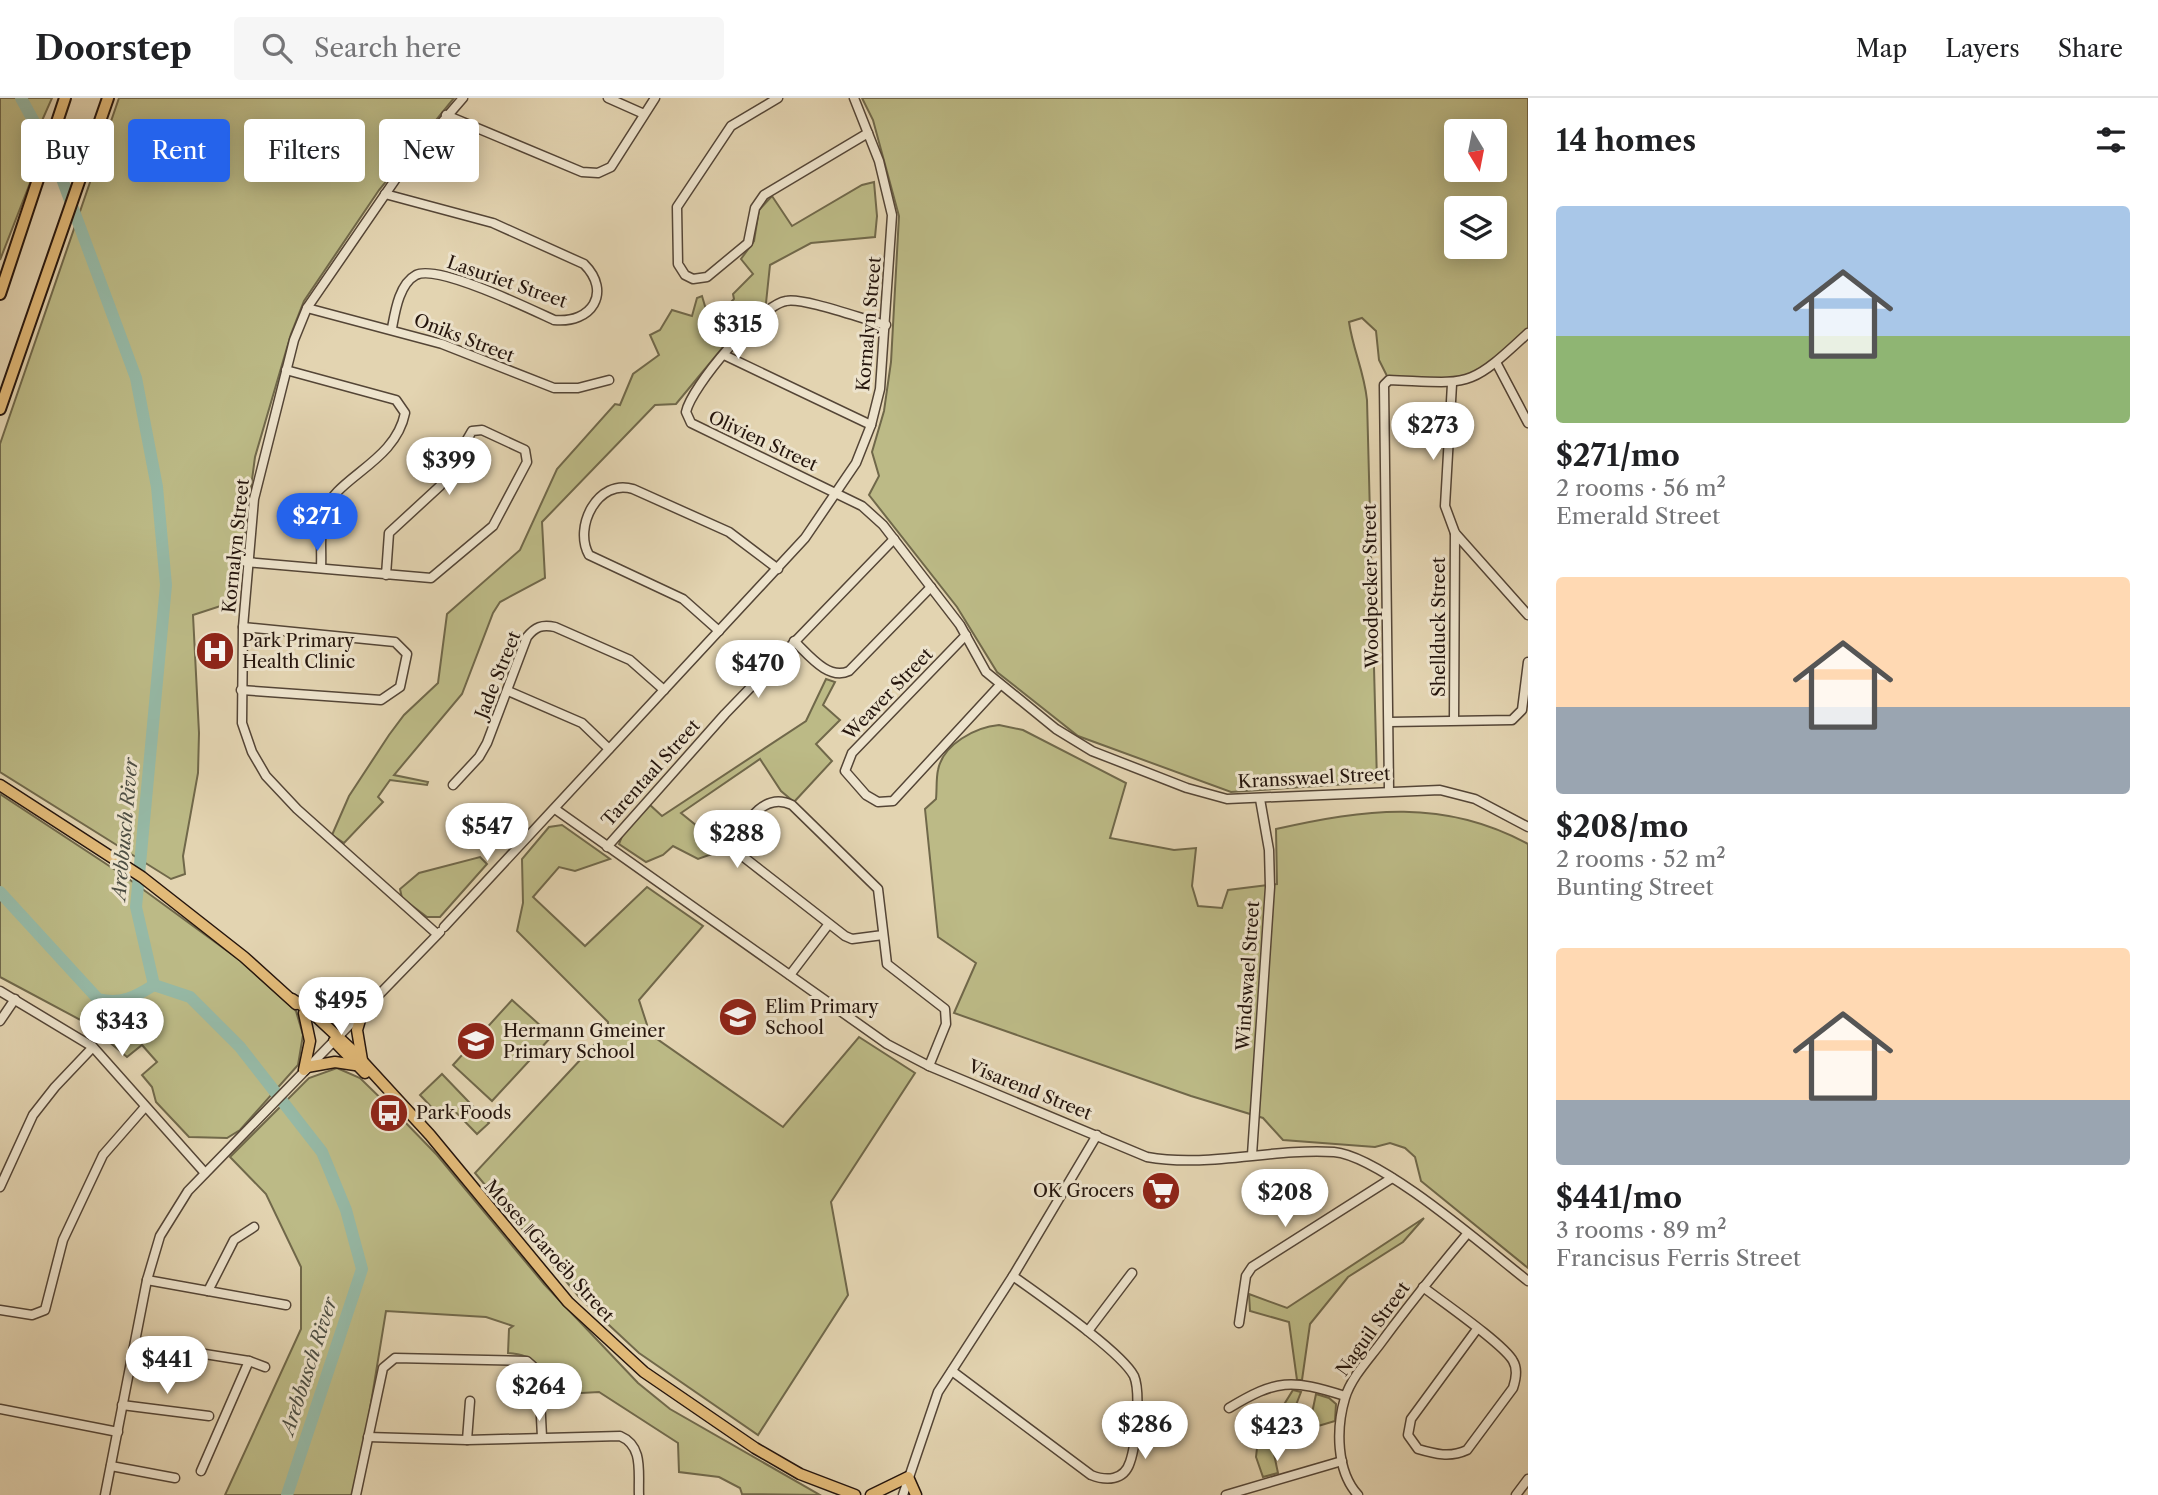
<!DOCTYPE html>
<meta charset="utf-8">
<style>
:root{--surface:#fff;--page:#f6f6f6;--text:#202124;--muted:#757577;--line:#e0e0e0;--accent:#2563eb}
body{margin:0;font-family:"Libre Caslon Text",serif;background:var(--page);color:var(--text);height:100vh;display:flex;flex-direction:column;font-size:26px;white-space:nowrap}
*{box-sizing:border-box;margin:0}
p{font-size:23px;color:var(--muted)}
.icon{flex:none;width:38px;height:38px;fill:none;stroke:currentColor;stroke-width:2;stroke-linecap:round;stroke-linejoin:round}
.map{position:relative;flex:1;overflow:hidden}
.details{display:flex;flex-direction:column;background:var(--surface);width:630px}
.details>*{flex:none}
.guide{position:absolute;left:21px;top:21px;width:665px;height:63px;display:flex;gap:14px}
.needle{width:46px;rotate:170deg}
.fabs{position:absolute;left:1444px;top:21px;display:grid;gap:14px}
.fabs a{display:grid;place-items:center;width:63px;height:63px;border-radius:7px;background:var(--surface);box-shadow:0 4px 18px #0003;font-size:35px}
.price{position:absolute;translate:-50% -60px;padding:0 16px;border-radius:24px;background:#fff;color:#222;font-size:23px;line-height:46px;filter:drop-shadow(0 2px 4px #0008)}
.price::after{content:'';position:absolute;left:50%;top:42px;width:21px;height:16px;margin-left:-10px;background:inherit;clip-path:polygon(0 0,100% 0,50% 100%)}
.price.selected{background:var(--accent);color:#fff}
ul{padding:0;list-style:none}
li{display:grid;align-content:center;gap:14px;height:371px;padding:0 28px}
li span{display:grid;place-items:center;height:217px;border-radius:7px;color:#555}
li>.icon{margin-inline-start:auto}
span .icon{width:126px;height:126px;fill:#fffc;stroke-width:1}
li b{font-size:30px}
h2{display:flex;justify-content:space-between;align-items:center;height:84px;padding:0 28px;font-size:30px}
.pill{padding:0 24px;border-radius:7px;background:var(--surface);box-shadow:0 4px 18px #0003;font-size:24px;line-height:63px}
.pill.selected{background:var(--accent);color:#fff}
header{display:flex;align-items:center;gap:42px;box-sizing:border-box;height:98px;padding:0 35px;background:var(--surface);border-bottom:2px solid var(--line)}
header strong{font-size:33px}
nav{display:flex;gap:38px;margin-inline-start:auto;font-size:24px}
.search{width:490px;height:63px;background:var(--page);display:flex;align-items:center;gap:18px;box-sizing:border-box;padding:0 24px;border-radius:7px;color:var(--muted);font-size:26px}
main{display:flex;flex:1;min-height:0}
.map>svg:first-child{display:block}
</style>
<header>
<strong>Doorstep</strong>
<div class="search"><svg class="icon" aria-label="search" viewBox="0 0 24 24"><circle cx="10" cy="10" r="6"/><path d="M15 15l6 6"/></svg>Search here</div>
<nav><a>Map</a><a>Layers</a><a>Share</a></nav>
</header>
<main>
<div class="map">
<svg width="1528" height="1397" viewBox="0 0 1528 1397">
<rect width="100%" height="100%" fill="#e3d4b1"/>
<filter id="stains"><feTurbulence type="fractalNoise" baseFrequency=".00286" numOctaves="4"/><feColorMatrix values="0 0 0 0 .2 0 0 0 0 .09 0 0 0 0 .02 0 0 0 .5 -.17"/></filter>
<radialGradient id="worn" r=".72"><stop offset=".6" stop-color="#630" stop-opacity="0"/><stop offset="1" stop-color="#630" stop-opacity=".3"/></radialGradient>
<!-- green -->
<g fill="#bcba86" stroke="#70684a" stroke-width="2" fill-rule="evenodd">
<path d="M0,0h52l-27,61 7,17 -2,7 -30,77z"/>
<path d="M119,0h335l-75,92 -75,111 -13,33 -36,123 -19,144 -43,14 6,118 -1,40 -15,83 2,18 -14,5 -171,-107v-328z"/>
<path d="M862,0h666v235l-53,45 -86,2 -10,-20 -3,-29 -14,-13 -13,4c4,28 15,49 18,78l10,382 -146,10 -153,-56 -81,-64 -40,-65 -88,-112 10,-19 -7,-24 12,-41 7,-49 8,-146 -26,-96zM1456,33h38v39h-38zM1456,110h38v39h-38z"/>
<path d="M874,84l3,34 -2,21 -64,6 -41,22 -4,38 -42,43 -48,58 -21,1 -113,117 3,56 -45,24 -7,11 -31,81 -68,81 34,7 -1,3 -37,-5 -12,17 5,5 -39,41 -12,-8 17,-39 40,-61 15,-20 34,-32 9,-69 73,-64 37,-81 58,-65 5,1 13,-31 26,-19 -9,-20 10,-5 12,-20 20,6 5,-18 5,-2 8,27 24,-24 -1,-5 20,-20 -12,-15 13,-18 5,-31 13,-14 20,30 70,-41z"/>
<path d="M826,581l9,3 -12,23 17,15 -24,24 16,17 -38,41 -13,-11 -21,-32 -79,54 37,30 -3,10 -17,6 -25,-13 -10,9 -17,7 -27,-18 4,-10 27,-29 12,11 144,-95z"/>
<path d="M999,627l24,5 103,53 -16,55 64,12 22,-2 -4,38 6,20 24,2 6,-18 49,-6 -1,-55c89,-20 168,-31 252,15v424l-107,-87 -6,-24 -10,-9 -15,-5 -15,4 -92,-7 -20,-22 -72,-22 -237,-83 22,-50 -38,-26 -13,-128 11,-10c1,-10 0,-20 2,-29 5,-26 38,-43 61,-45z"/>
<path d="M0,696l126,83 115,84 55,50 7,24 -5,30 -58,65 -13,8 -38,-1 -33,-35 -4,-15 -10,-12 15,-13 -15,-17 -15,12 -39,-33 -88,-47z"/>
<path d="M562,727l48,34 -35,12 -16,-4 -26,30 52,49 62,-59 56,39 -64,74 11,34 133,93 76,-90 56,36 -84,129 17,93 -90,140 -119,-82 -59,-55 -105,-125 133,-143v-8l-91,-91 6,-28 -1,-44 27,-32z"/>
<path d="M480,759l7,7 -47,53h-13l-25,-19 -2,-9 19,-16z"/>
<path d="M512,902l40,36 -60,65 -39,-36z"/>
<path d="M337,970l23,10 43,42 34,35 107,129 94,99 32,26 150,86 -78,-1 -2,-6 -21,-11 -40,-5 -1,-29 -79,-51 -53,3c-4,-27 -8,-40 -38,-42l1,-24 4,-3 -27,-9 -100,-6 -30,184h-131l76,-166v-62l-35,-73 -36,-37 79,-79z"/>
<path d="M442,976l47,49 -12,11 -30,-31 -11,9 -16,-17z"/>
<path d="M1424,1120l-21,24 -55,35 -38,47 -8,56h-5l-8,-58 -39,-11 -1,-17 38,14z"/>
<path d="M1293,1292l8,2 -10,26h20l5,-24 13,4 7,6 -1,17 -64,19 7,33 -15,4 -7,-20 1,-9z"/>
</g>
<g fill="none" stroke-linecap="round" stroke-linejoin="round">
<!-- river -->
<g stroke="#96b9a6" stroke-width="12">
<path d="M21,0l34,62 81,218 21,109 9,98 -30,322 18,78 36,12 50,50 82,105 24,58 16,59 -75,226"/>
<path d="M0,794l98,107c23,6 37,-2 56,-14"/>
</g>
<!-- minor casing -->
<g stroke="#544536" stroke-width="11">
<g id="minor">
<path d="M608,0l36,16"/>
<path d="M778,0l-47,28 -54,81 1,57 7,11 8,4 14,-2 41,-34 7,-35 9,-13 104,-62"/>
<path d="M446,17l136,57 16,1 13,-6 44,-69"/>
<path d="M385,96l108,29 91,41c28,28 8,60 -30,56 -24,-11 -116,-56 -138,-45 -17,9 -21,37 -24,53"/>
<path d="M307,210l135,36 112,44h24l31,-8"/>
<path d="M886,227c-21,-5 -83,-28 -100,-24 -26,4 -95,86 -100,111l5,11 171,83 21,19 77,100 26,47 70,57 36,22 95,37 40,11 213,-9 35,9 53,28"/>
<path d="M724,257l147,70"/>
<path d="M1497,266l31,59"/>
<path d="M286,272l110,30 9,13c-10,50 -70,64 -81,100 -5,16 -2,38 -3,55"/>
<path d="M1452,286l-7,122 10,27 73,82"/>
<path d="M246,464l185,16 62,-52 34,-64 -2,-12 -43,-20 -10,1 -32,55 -51,47 -3,42"/>
<path d="M719,533l-36,-32 -94,-44c-16,-28 9,-77 44,-66l96,43 49,37"/>
<path d="M966,537l-114,118 -7,18 21,24 12,7 15,-1 107,-116"/>
<path d="M794,543c14,13 34,40 55,30l82,-84"/>
<path d="M241,592l140,10 19,-13 7,-33 -12,-12 -152,-15"/>
<path d="M508,593l74,32 27,26"/>
<path d="M1454,622l1,-187"/>
<path d="M1390,624l122,-2 10,-10 6,-48"/>
<path d="M453,687l26,-28 8,-14 40,-106c8,-10 15,-13 28,-10l75,33 34,30"/>
<path d="M1389,692l-5,-405 5,-5c81,3 78,10 139,-47"/>
<path d="M555,711l332,235 42,22 218,91c61,11 125,-9 187,-5 47,4 153,97 194,129"/>
<path d="M607,749l118,-133 169,-175"/>
<path d="M444,829l361,-389 51,-75 15,-38 9,-36 12,-174 -13,-54 -25,-63"/>
<path d="M437,836l-140,-125 -31,-33 -14,-24 -10,-29 1,-96 11,-128 40,-159 13,-32 99,-144 57,-66"/>
<path d="M883,837l-31,4 -7,-3 -104,-81 -4,-15c10,-21 29,-48 55,-35l86,84 9,75 58,45 1,15 -17,42"/>
<path d="M790,877l38,-50"/>
<path d="M0,893l93,56 112,126"/>
<path d="M0,923l15,-22"/>
<path d="M1252,1057l18,-268 -1,-37 -9,-51"/>
<path d="M0,1089l33,-72 22,-28 38,-40"/>
<path d="M147,1182l139,25"/>
<path d="M1423,1189c18,14 81,57 90,74 5,8 3,18 0,27l-46,62c-17,8 -32,4 -49,-1l-10,-14 3,-16 66,-90"/>
<path d="M208,1193l26,-51 20,-13"/>
<path d="M0,1212l32,5 13,-5 18,-70 40,-85 42,-48"/>
<path d="M1239,1225l7,-47 6,-9 140,-89"/>
<path d="M1088,1233l44,-58"/>
<path d="M135,1245l114,18 16,6"/>
<path d="M952,1273l139,104c15,6 33,6 39,-13 6,-17 11,-70 4,-86 -13,-25 -95,-81 -121,-100"/>
<path d="M122,1307l87,11"/>
<path d="M1229,1310c48,-29 62,-29 116,-12"/>
<path d="M0,1311l118,23"/>
<path d="M368,1339l99,3 153,-4c24,10 18,37 19,59"/>
<path d="M467,1342l3,-39"/>
<path d="M111,1368l64,12"/>
<path d="M201,1373l48,-110"/>
<path d="M105,1397l42,-215 13,-44 28,-45 252,-259"/>
<path d="M356,1397l27,-127 12,-10 132,3 10,9 2,8 3,59"/>
<path d="M903,1397l35,-103 75,-116 84,-141"/>
<path d="M1226,1397l116,-34"/>
<path d="M1358,1397c-22,-24 -22,-67 -13,-97 6,-20 23,-38 35,-54 28,-38 57,-74 87,-110"/>
<path d="M1516,1397l12,-16"/>
</g>
</g>
<!-- major casing -->
<g stroke="#25150d" stroke-width="13">
<g id="major">
<path d="M0,687l142,92 102,80 52,47"/>
<path d="M292,901l17,11 43,40 78,85 138,167 76,70 111,76 45,26 55,21"/>
<path d="M310,912l28,3 31,-10"/>
<path d="M334,943l31,32"/>
<path d="M362,962l-5,-30 6,-20"/>
<path d="M307,969l28,-5 20,3"/>
<path d="M304,972l6,-29 -6,-28"/>
<path d="M871,1397l37,-18 8,18"/>
</g>
</g>
<!-- highway casing -->
<g stroke="#25150d" stroke-width="14">
<g id="highway">
<path d="M0,196l65,-196"/>
<path d="M0,311l108,-311"/>
</g>
</g>
<!-- minor -->
<use href="#minor" stroke="#ede3cc" stroke-width="8"/>
<!-- major -->
<use href="#major" stroke="#e2ba78" stroke-width="10"/>
<!-- highway -->
<use href="#highway" stroke="#e2ba78" stroke-width="10"/>
</g>
<!-- icons -->
<defs>
<g id="hospital-disc" transform="scale(2.0125)"><circle r="9.5" fill="#8f2418" stroke="#ede3cc"/><path d="M-5-5h3v3.5h4V-5h3V5h-3V1.5h-4V5h-3Z" fill="#fff"/></g>
<g id="school-disc" transform="scale(2.0125)"><circle r="9.5" fill="#8f2418" stroke="#ede3cc"/><path d="M0-5L7-2L0 1L-7-2ZM-4 1L0 2.5L4 1V4Q0 6-4 4Z" fill="#fff"/></g>
<g id="bus-disc" transform="scale(2.0125)"><circle r="9.5" fill="#8f2418" stroke="#ede3cc"/><path d="M-5-6H5V4H4V6H2V4H-2V6H-4V4H-5ZM-3.5-4V0h7V-4ZM-3.5 1.2v1.5H-2V1.2ZM2 1.2v1.5H3.5V1.2Z" fill="#fff"/></g>
<g id="supermarket-disc" transform="scale(2.0125)"><circle r="9.5" fill="#8f2418" stroke="#ede3cc"/><path d="M-6-5.5h2.5l.6 2H6L4.5 2H-2.5L-4.4-4H-6ZM-1.5 3.2a1.3 1.3 0 1 0 .1 0ZM3 3.2a1.3 1.3 0 1 0 .1 0Z" fill="#fff"/></g>
</defs>
<g fill-rule="evenodd">
<use href="#hospital-disc" x="215" y="553"/>
<use href="#school-disc" x="738" y="919"/>
<use href="#school-disc" x="476" y="943"/>
<use href="#bus-disc" x="389" y="1015"/>
<use href="#supermarket-disc" x="1161" y="1093"/>
</g>
<g text-anchor="middle" dominant-baseline="central" stroke-width="6" stroke-linejoin="round" paint-order="stroke">
<!-- street labels -->
<g font-size="18" fill="#25150d" stroke="#ede3cc">
<text transform="translate(507 184) rotate(19)">Lasuriet Street</text>
<text transform="translate(869 226) rotate(-85)">Kornalyn Street</text>
<text transform="translate(464 240) rotate(21)">Oniks Street</text>
<text transform="translate(763 343) rotate(25)">Olivien Street</text>
<text transform="translate(236 448) rotate(-84)">Kornalyn Street</text>
<text transform="translate(1371 488) rotate(-91)">Woodpecker Street</text>
<text transform="translate(1439 529) rotate(-90)">Shellduck Street</text>
<text transform="translate(498 577) rotate(-68)">Jade Street</text>
<text transform="translate(888 596) rotate(-46)">Weaver Street</text>
<text transform="translate(651 675) rotate(-48)">Tarentaal Street</text>
<text transform="translate(1314 680) rotate(-3)">Kransswael Street</text>
<text transform="translate(1248 878) rotate(-86)">Windswael Street</text>
<text transform="translate(1030 992) rotate(22)">Visarend Street</text>
<text transform="translate(549 1153) rotate(48)">Moses ǁGaroëb Street</text>
<text transform="translate(1373 1231) rotate(-54)">Naguil Street</text>
</g>
<!-- poi labels -->
<g font-size="18" fill="#25150d" stroke="#ede3cc" text-anchor="start">
<text x="242" y="543">Park Primary<tspan x="242" dy="21">Health Clinic</tspan></text>
<text x="765" y="909">Elim Primary<tspan x="765" dy="21">School</tspan></text>
<text x="503" y="933">Hermann Gmeiner<tspan x="503" dy="21">Primary School</tspan></text>
<text x="416" y="1015">Park Foods</text>
<text x="1134" y="1093" text-anchor="end">OK Grocers</text>
</g>
<!-- water labels -->
<g font-size="19" font-style="italic" fill="#4d4e43" stroke="#ede3cc">
<text transform="translate(125 731) rotate(-85)">Arebbusch River</text>
<text transform="translate(309 1268) rotate(-72)">Arebbusch River</text>
</g>
</g>
<rect width="100%" height="100%" filter="url(#stains)"/>
<rect width="100%" height="100%" fill="url(#worn)"/>
</svg>
<div class="fabs">
<a><svg class="needle" viewBox="-14 -14 28 28"><path d="M0-13l5 13h-10z" fill="#e53935"/><path d="M0 13l5-13h-10z" fill="#757577"/></svg></a>
<a><svg class="icon" aria-label="layers" viewBox="0 0 24 24"><path d="M12 4l9 5-9 5-9-5zM3 14l9 5 9-5"/></svg></a>
</div>
<b class="price" style="left:738px;top:263px">$315</b>
<b class="price" style="left:1433px;top:364px">$273</b>
<b class="price" style="left:449px;top:399px">$399</b>
<b class="price selected" style="left:317px;top:455px">$271</b>
<b class="price" style="left:758px;top:602px">$470</b>
<b class="price" style="left:487px;top:765px">$547</b>
<b class="price" style="left:737px;top:772px">$288</b>
<b class="price" style="left:341px;top:939px">$495</b>
<b class="price" style="left:122px;top:960px">$343</b>
<b class="price" style="left:1285px;top:1131px">$208</b>
<b class="price" style="left:167px;top:1298px">$441</b>
<b class="price" style="left:539px;top:1325px">$264</b>
<b class="price" style="left:1145px;top:1363px">$286</b>
<b class="price" style="left:1277px;top:1365px">$423</b>
<div class="guide">
<a class="pill">Buy</a>
<a class="pill selected">Rent</a>
<a class="pill">Filters</a>
<a class="pill">New</a>
</div>
</div>
<section class="details">
<h2>14 homes<svg class="icon" aria-label="filters" viewBox="0 0 24 24"><path d="M4 7h16M4 17h16"/><circle cx="9" cy="7" r="2"/><circle cx="15" cy="17" r="2"/></svg></h2>
<ul>
<li><span style="background:linear-gradient(#a9c7e8 60%,#8fb573 0)"><svg class="icon" aria-label="home" viewBox="0 0 24 24"><path d="M3 11l9-7 9 7M6 9v11h12V9"/></svg></span><div><b>$271/mo</b><p>2 rooms · 56 m²</p><p>Emerald Street</p></div></li>
<li><span style="background:linear-gradient(#ffd9b3 60%,#9aa5b1 0)"><svg class="icon" aria-label="home" viewBox="0 0 24 24"><path d="M3 11l9-7 9 7M6 9v11h12V9"/></svg></span><div><b>$208/mo</b><p>2 rooms · 52 m²</p><p>Bunting Street</p></div></li>
<li><span style="background:linear-gradient(#ffd9b3 70%,#9aa5b1 0)"><svg class="icon" aria-label="home" viewBox="0 0 24 24"><path d="M3 11l9-7 9 7M6 9v11h12V9"/></svg></span><div><b>$441/mo</b><p>3 rooms · 89 m²</p><p>Francisus Ferris Street</p></div></li>
</ul>
</section>
</main>
